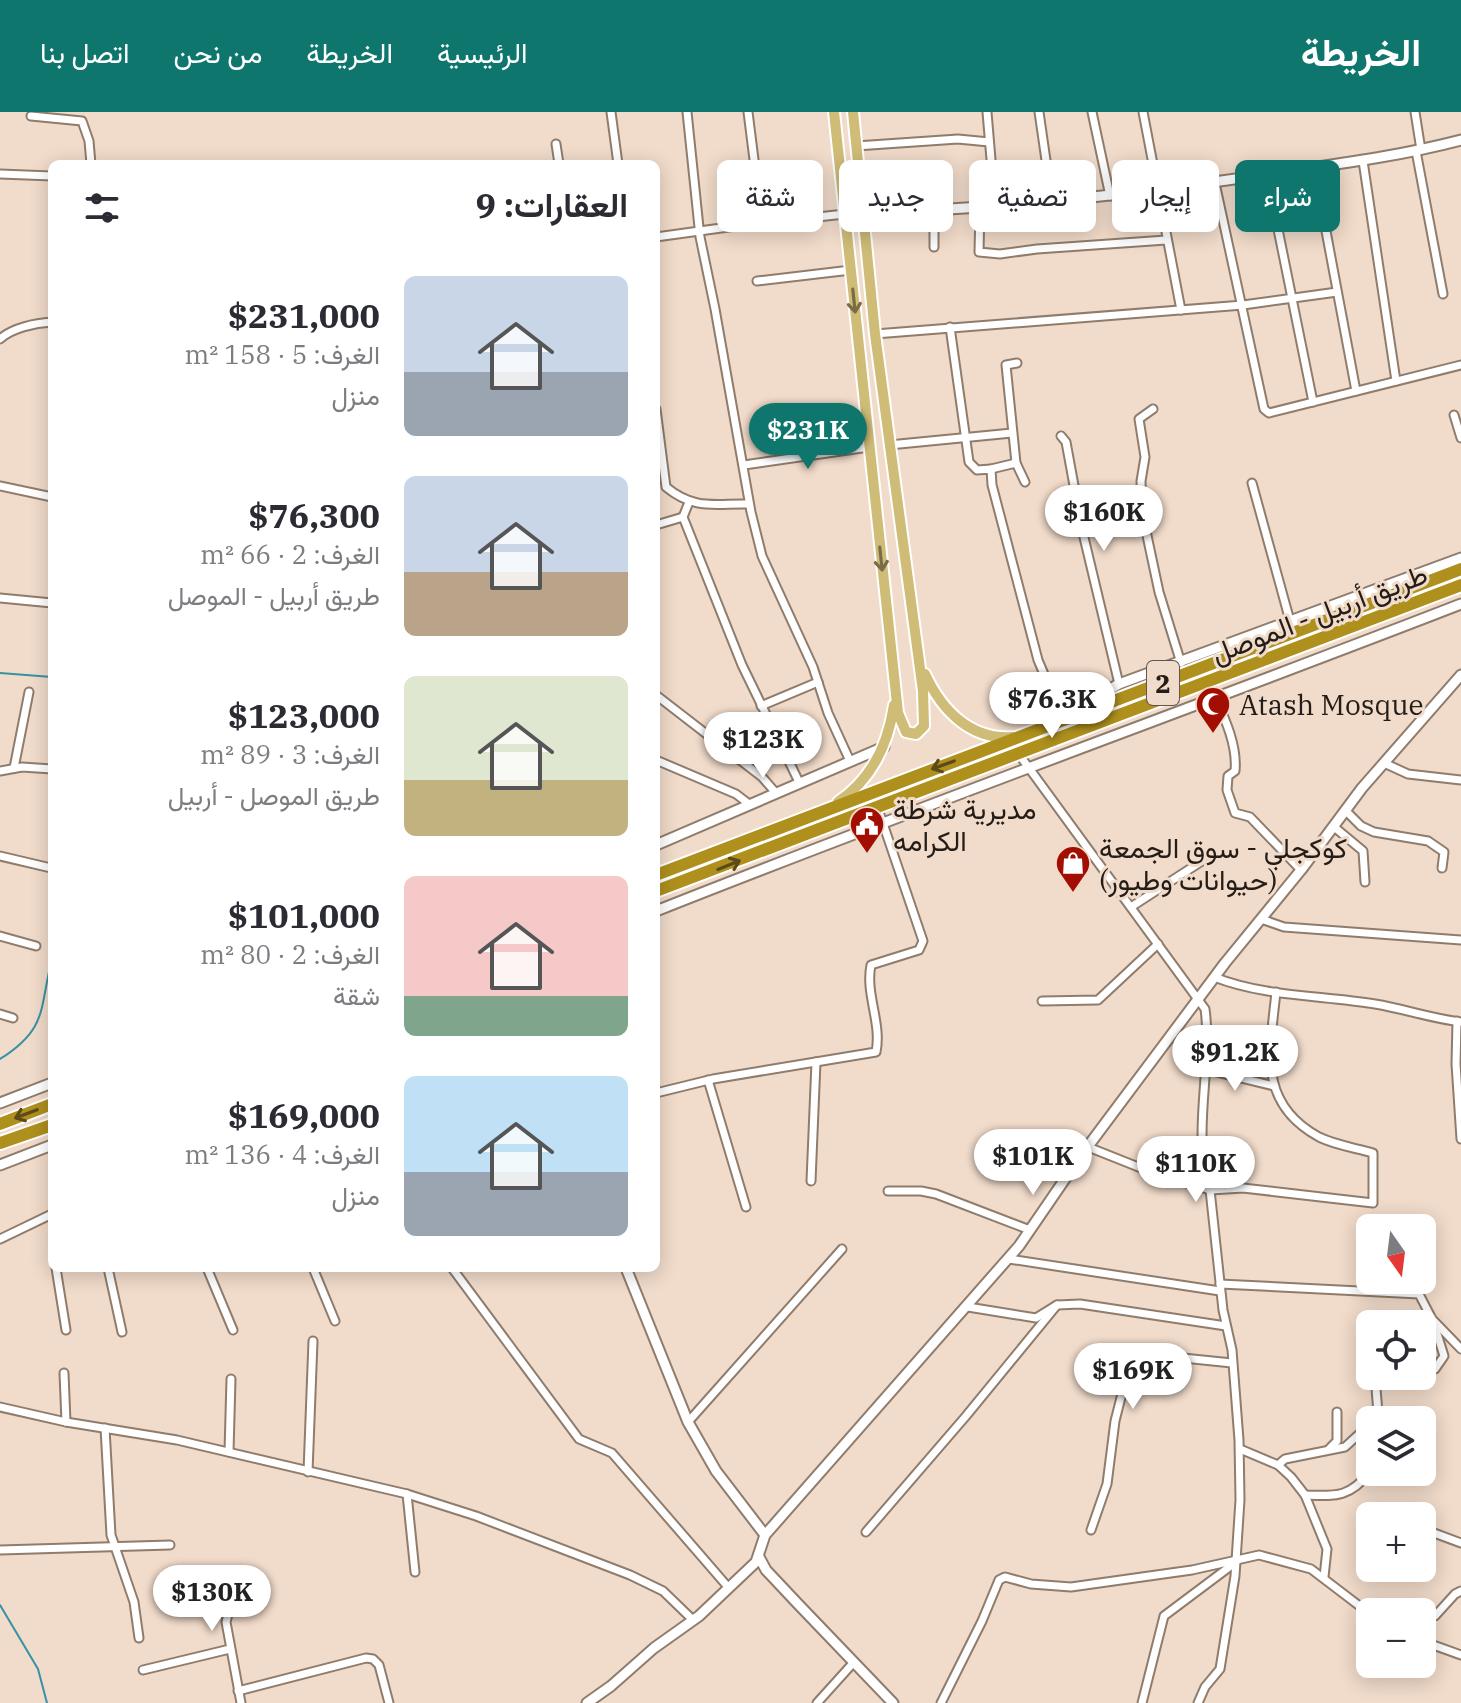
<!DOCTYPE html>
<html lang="ar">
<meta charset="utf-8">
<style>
:root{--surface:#fff;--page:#f7f7f7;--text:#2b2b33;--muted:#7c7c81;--accent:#0f766e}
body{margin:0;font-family:"IBM Plex Serif",Vazirmatn,serif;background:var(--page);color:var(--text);direction:rtl;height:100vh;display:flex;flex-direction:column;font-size:30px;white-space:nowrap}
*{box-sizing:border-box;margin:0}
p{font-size:26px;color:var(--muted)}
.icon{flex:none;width:44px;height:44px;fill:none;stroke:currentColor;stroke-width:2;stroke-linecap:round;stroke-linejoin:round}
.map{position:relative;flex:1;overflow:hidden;direction:ltr}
.details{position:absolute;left:48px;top:48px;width:612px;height:1112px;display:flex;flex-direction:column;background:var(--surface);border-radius:12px;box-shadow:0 4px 20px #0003;direction:rtl}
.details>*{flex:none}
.guide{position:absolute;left:684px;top:48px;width:656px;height:72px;direction:rtl;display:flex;gap:16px}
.needle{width:52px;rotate:166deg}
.fabs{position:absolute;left:1356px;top:1102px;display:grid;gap:16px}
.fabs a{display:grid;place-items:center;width:80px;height:80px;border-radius:12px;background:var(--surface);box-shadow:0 4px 20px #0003;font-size:40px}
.price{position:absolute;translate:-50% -68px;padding:0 18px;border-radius:28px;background:#fff;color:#222;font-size:26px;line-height:52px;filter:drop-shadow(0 2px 4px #0008)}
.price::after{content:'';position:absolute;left:50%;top:48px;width:24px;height:18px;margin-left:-12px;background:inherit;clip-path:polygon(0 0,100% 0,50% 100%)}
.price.selected{background:var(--accent);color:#fff}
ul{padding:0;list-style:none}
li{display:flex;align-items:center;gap:24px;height:200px;padding:0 32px}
li span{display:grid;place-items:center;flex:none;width:224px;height:160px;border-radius:12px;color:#555}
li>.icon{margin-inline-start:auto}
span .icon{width:96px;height:96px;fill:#fffc;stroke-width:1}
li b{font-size:34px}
h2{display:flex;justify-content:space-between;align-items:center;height:96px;padding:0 32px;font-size:34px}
.tag{padding:0 28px;border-radius:12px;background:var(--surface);box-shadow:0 4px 20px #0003;font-size:28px;line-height:72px}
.tag.selected{background:var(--accent);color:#fff}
header{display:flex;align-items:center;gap:48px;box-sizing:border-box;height:112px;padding:0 40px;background:var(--accent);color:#fff}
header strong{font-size:38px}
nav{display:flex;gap:44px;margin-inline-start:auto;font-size:28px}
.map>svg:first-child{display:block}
</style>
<header>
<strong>الخريطة</strong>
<nav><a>الرئيسية</a><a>الخريطة</a><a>من نحن</a><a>اتصل بنا</a></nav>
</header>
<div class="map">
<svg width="1461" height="1591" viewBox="0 0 1461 1591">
<rect width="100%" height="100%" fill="#f1dbca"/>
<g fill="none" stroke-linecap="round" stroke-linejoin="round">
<!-- stream -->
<g stroke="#3592a5" stroke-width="2">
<path d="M0,561l52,4"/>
<path d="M0,947c49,-31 39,-51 52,-100"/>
<path d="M0,1493l38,64 9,34"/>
</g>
<!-- street casing -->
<g stroke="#8f7c6c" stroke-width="11">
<g id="street">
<path d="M611,0l7,52"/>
<path d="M687,0l13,125 15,72 36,203 11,44 51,111 15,46 22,48"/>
<path d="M748,0l14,111"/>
<path d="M987,0l8,95"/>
<path d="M1039,0l13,90"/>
<path d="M1092,0l18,84"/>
<path d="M1143,0l38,198"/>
<path d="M1415,0l6,38"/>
<path d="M31,4l51,5 7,20 2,23"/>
<path d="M556,32l3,20"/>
<path d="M856,34l102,-7 31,3"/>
<path d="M1416,39l27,143"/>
<path d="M1363,49l33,220"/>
<path d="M1314,55l42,224"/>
<path d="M0,62l52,2"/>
<path d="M1267,63l46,227"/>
<path d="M1215,71l49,226 5,4 192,-48"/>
<path d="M980,96l-1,44 21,2 37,-5 129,-9"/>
<path d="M934,99v36"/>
<path d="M656,125l87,-12 102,-11"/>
<path d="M757,169l94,-11"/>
<path d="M950,215l19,135 8,8 14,-1 1,16 46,175 24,57"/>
<path d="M875,222l368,-29 94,-13"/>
<path d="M0,227c12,-11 35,-16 52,-17"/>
<path d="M1017,251l-11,2 10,98 9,19"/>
<path d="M656,297l10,78c29,24 50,16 83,17"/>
<path d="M1153,297l-14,10 6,38 -4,24 1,31 17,80 22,71"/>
<path d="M1454,303l7,23"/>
<path d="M1061,324l5,6 16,87 37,155"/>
<path d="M889,333l123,-12"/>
<path d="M744,353l125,-18"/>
<path d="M991,357l25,-6"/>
<path d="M1252,371l38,138"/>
<path d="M0,374l52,11"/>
<path d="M689,390l-6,15 59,148 57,117"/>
<path d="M656,413l27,-8"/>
<path d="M0,486l52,5"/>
<path d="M1208,569c12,28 30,60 27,90l-7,5 -1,14 8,23 15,4 51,53"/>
<path d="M656,583l106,82 14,16"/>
<path d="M761,594l57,-24"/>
<path d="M1018,641l187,256c8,59 -14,123 5,181l13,120 9,40 7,90 1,60 -5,76 -15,93 -15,18 -7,16"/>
<path d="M656,648l80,34 13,10"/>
<path d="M1384,651l24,11 53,6"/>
<path d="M14,656l15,-76"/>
<path d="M0,659l22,-4 30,2"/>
<path d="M1345,698l16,16 13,6 54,9 16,11 -2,16"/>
<path d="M1333,714l30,25 2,31"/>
<path d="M0,744l51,12"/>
<path d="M1131,795l71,-46"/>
<path d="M1261,807l23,8 177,13"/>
<path d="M0,824l36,10"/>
<path d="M1214,865c51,20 107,18 161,27 30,5 55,14 86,18"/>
<path d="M1042,889l56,-1 60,-56"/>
<path d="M0,902l13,4"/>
<path d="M1457,909l-1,43 5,75"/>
<path d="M1204,957l70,17"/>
<path d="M708,968l38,127"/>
<path d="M656,981l57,-14 163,-27c6,-29 -11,-58 -5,-87l48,-15 4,-9 -46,-135"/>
<path d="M1088,1035l63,25 59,18 33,-2 130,15v-50c-17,-5 -38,-8 -54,-16 -62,-34 -49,-86 -43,-145"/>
<path d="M811,1069l5,-119"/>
<path d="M888,1079h33l15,3 94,36"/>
<path d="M0,1127l52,-25"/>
<path d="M1009,1147l211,32"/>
<path d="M56,1156l10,62"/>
<path d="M108,1156l14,64"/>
<path d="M207,1156l26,62"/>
<path d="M313,1156l22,53"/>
<path d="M452,1156l127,171 33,14 116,134"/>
<path d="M1220,1172l199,10 13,25 29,30"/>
<path d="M968,1195l68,11 21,-13 23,-1 146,22"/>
<path d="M1434,1212l10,32 -9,13"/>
<path d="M64,1261l2,49"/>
<path d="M0,1295l66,15 111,18 230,54 69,22 154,59 33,16 30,29"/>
<path d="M1374,1308l4,-7 -3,-37"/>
<path d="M688,1310l154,-173"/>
<path d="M105,1316l6,107 23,67 5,36"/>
<path d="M1330,1336l7,-7v-29"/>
<path d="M1240,1337l38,16 13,12 14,18 22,54 -3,28"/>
<path d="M229,1340l2,-73"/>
<path d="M1278,1353l7,-6 60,-12 25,-23"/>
<path d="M308,1360l5,-131"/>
<path d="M407,1382l8,78"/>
<path d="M1305,1383c31,1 44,3 65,-23"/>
<path d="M1091,1418l16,-46 8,-63 15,-59 14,-8 88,9"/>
<path d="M866,1420l100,-116 91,-111"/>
<path d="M1434,1421l27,10"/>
<path d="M0,1438l170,-5"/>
<path d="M1435,1504l20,-22 6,-3"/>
<path d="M1422,1529l39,14"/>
<path d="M143,1558l87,-21"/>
<path d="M238,1579l128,-33 7,1 6,6 10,38"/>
<path d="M241,1591l-15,-81c4,-19 13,-22 30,-27"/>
<path d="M817,1591l37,-41"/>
<path d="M941,1591l41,-82 17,-41 6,-3 26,7 40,3 121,-17 67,-15 52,14 59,45"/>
<path d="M1142,1591l22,-87 72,-54"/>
</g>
</g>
<!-- secondary casing -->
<g stroke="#8f7c6c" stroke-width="13">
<g id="secondary">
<path d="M863,101c139,-4 275,-19 412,-40 63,-9 125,-17 186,-33"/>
<path d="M1062,605l57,-33 342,-126"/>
<path d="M656,733l228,-98"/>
<path d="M656,799c267,-106 537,-203 805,-307"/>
<path d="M0,991l52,-20"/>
<path d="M0,1053l52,-20"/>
<path d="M626,1156l62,154 28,49 49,64"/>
<path d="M759,1445l7,13 32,34 95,99"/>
<path d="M587,1591l24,-17 43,-38 45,-32 57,-54 9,-27 254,-289 61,-89 145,-194 76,-93 61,-82 99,-113"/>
</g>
</g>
<!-- primary casing -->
<g stroke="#fff" stroke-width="14">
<g id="primary">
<path d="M834,0l64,601 8,19 10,2 8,-8 -1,-35 -48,-357 -22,-222"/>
<path d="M925,562c17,37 46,66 87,63"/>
<path d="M838,690c34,-23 50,-57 56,-97"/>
</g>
</g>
<!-- highway casing -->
<g stroke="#fff" stroke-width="16">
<g id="highway">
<path d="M656,763l805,-306"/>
<path d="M656,779l805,-306"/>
<path d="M0,1012l52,-20"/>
<path d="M0,1031l52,-18"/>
</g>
</g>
<!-- street -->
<use href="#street" stroke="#fff" stroke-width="7"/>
<!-- secondary -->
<use href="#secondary" stroke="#fff" stroke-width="9"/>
<!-- primary -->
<use href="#primary" stroke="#cfbc77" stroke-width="10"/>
<!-- highway -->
<use href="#highway" stroke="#af901d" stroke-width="12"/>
</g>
<!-- one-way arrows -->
<defs><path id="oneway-shaft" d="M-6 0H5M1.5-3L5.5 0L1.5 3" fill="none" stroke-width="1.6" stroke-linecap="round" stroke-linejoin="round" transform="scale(2)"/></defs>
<g stroke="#7a6c46">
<use href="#oneway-shaft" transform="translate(854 189) rotate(84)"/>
<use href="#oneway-shaft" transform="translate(881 447) rotate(84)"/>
</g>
<g stroke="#5c4a19">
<use href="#oneway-shaft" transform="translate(943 653) rotate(160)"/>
<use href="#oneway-shaft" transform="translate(729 753) rotate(-22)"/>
<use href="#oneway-shaft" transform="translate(26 1002) rotate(159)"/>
</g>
<!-- icons -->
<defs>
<g id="mosque-pin" transform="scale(1.8)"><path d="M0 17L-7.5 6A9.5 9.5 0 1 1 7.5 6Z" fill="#a30e03" stroke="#f1dbca"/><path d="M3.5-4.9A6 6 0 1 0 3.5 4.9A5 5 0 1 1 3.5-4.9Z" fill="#fff"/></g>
<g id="civic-pin" transform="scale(1.8)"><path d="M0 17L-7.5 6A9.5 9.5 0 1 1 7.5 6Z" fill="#a30e03" stroke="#f1dbca"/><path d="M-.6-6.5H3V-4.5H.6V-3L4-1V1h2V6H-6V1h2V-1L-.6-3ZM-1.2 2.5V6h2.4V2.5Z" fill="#fff"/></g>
<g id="shop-pin" transform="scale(1.8)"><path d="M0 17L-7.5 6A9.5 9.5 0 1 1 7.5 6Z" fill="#a30e03" stroke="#f1dbca"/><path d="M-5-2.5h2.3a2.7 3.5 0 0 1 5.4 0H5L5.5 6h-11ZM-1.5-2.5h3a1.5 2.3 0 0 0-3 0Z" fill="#fff"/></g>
</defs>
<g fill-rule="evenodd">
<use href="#mosque-pin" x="1213" y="592"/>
<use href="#civic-pin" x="867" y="712"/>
<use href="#shop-pin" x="1073" y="751"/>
</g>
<g text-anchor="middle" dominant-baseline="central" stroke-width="6" stroke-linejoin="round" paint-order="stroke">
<!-- shield labels -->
<rect fill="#f1dbca" stroke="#62554c" stroke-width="2" x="1147" y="549" width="32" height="44" rx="6"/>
<g font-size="26" font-weight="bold" fill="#241c16">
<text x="1163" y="571">2</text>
</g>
<!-- street labels -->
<g font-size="28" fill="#241c16" stroke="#f1dbca">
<text transform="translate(1319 501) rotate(-21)">طريق أربيل - الموصل</text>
</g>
<!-- poi labels -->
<g font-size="28" fill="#241c16" stroke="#f1dbca" text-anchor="start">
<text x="1239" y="592">Atash Mosque</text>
<text x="893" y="696">مديرية شرطة<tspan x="893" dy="32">الكرامه</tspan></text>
<text x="1099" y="735">كوكجلي - سوق الجمعة<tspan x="1099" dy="32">(حيوانات وطيور)</tspan></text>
</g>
</g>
</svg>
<div class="fabs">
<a><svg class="needle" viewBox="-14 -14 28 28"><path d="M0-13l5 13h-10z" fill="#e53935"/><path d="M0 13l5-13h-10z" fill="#7c7c81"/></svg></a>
<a><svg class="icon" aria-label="locate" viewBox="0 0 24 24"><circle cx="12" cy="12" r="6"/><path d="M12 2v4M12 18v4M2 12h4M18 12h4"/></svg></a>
<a><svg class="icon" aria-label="layers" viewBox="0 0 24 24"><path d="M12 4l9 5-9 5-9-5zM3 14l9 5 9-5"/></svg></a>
<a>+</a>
<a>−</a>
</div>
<b class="price selected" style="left:808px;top:359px">$231K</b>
<b class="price" style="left:1104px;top:441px">$160K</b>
<b class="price" style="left:1052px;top:628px">$76.3K</b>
<b class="price" style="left:763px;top:668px">$123K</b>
<b class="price" style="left:1235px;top:981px">$91.2K</b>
<b class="price" style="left:1033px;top:1085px">$101K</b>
<b class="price" style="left:1196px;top:1092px">$110K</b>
<b class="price" style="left:1133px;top:1299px">$169K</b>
<b class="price" style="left:212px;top:1521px">$130K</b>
<div class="guide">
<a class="tag selected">شراء</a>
<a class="tag">إيجار</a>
<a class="tag">تصفية</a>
<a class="tag">جديد</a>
<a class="tag">شقة</a>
</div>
<section class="details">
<h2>العقارات: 9<svg class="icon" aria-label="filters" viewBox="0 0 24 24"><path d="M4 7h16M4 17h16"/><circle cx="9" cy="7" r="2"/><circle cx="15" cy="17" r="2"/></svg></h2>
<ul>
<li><span style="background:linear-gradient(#c9d6e8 60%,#9aa5b1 0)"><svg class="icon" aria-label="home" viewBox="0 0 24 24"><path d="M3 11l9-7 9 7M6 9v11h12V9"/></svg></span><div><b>$231,000</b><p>الغرف: 5 · 158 m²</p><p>منزل</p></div></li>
<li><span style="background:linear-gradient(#c9d6e8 60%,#b9a48a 0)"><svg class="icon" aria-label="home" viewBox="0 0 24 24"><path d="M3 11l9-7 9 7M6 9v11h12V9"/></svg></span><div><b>$76,300</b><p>الغرف: 2 · 66 m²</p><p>طريق أربيل - الموصل</p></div></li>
<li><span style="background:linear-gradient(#dfe7d0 65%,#c2b280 0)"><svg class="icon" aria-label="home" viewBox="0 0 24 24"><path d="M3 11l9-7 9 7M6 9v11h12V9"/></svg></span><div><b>$123,000</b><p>الغرف: 3 · 89 m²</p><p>طريق الموصل - أربيل</p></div></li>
<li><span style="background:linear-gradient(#f6c9c9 75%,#7fa58c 0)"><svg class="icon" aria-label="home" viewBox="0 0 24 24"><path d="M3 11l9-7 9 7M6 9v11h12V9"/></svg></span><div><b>$101,000</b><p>الغرف: 2 · 80 m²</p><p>شقة</p></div></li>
<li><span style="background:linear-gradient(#bfe0f5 60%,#9aa5b1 0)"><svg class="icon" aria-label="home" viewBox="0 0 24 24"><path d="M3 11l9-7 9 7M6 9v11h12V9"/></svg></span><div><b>$169,000</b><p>الغرف: 4 · 136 m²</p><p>منزل</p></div></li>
</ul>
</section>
</div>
